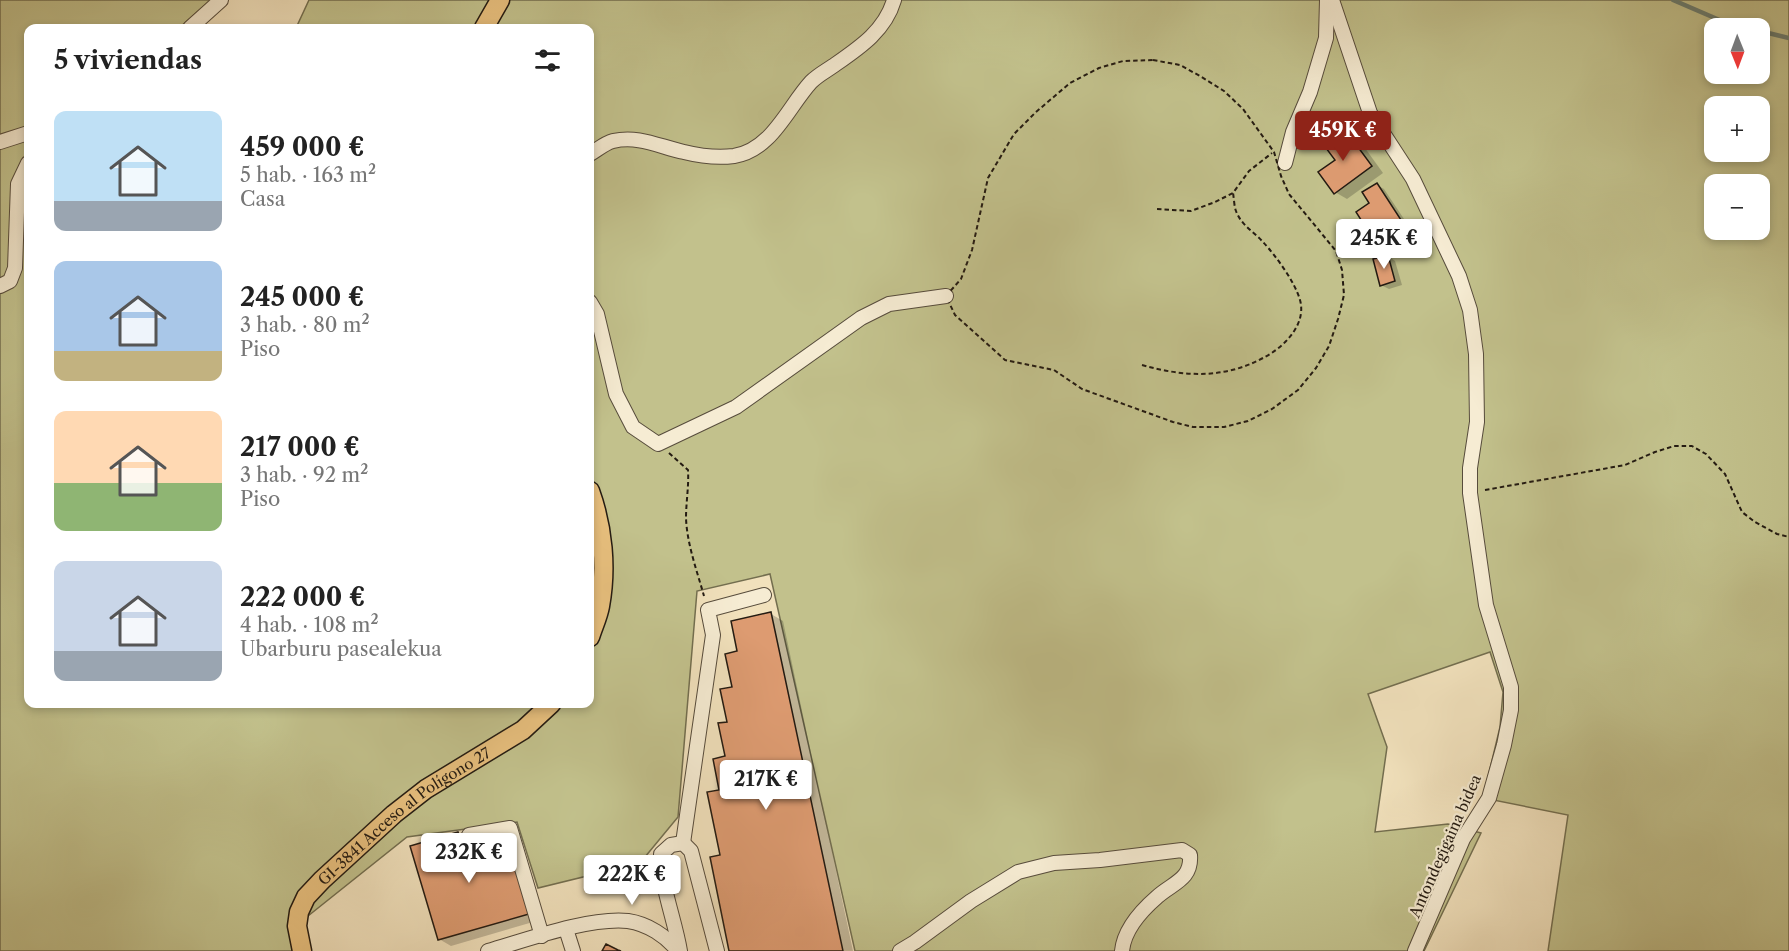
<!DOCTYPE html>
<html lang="es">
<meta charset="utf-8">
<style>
:root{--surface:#fff;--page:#f2f2f2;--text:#222;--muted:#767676;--accent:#8f2418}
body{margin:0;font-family:"Libre Caslon Text",serif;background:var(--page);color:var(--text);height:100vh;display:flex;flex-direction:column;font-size:22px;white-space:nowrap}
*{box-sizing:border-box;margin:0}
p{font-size:20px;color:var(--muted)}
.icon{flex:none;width:33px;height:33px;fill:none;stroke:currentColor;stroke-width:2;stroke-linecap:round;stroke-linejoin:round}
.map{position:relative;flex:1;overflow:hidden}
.panel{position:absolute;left:24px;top:24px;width:570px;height:684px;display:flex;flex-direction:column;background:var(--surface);border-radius:12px;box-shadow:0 3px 9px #0003}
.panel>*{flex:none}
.needle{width:39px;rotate:179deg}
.buttons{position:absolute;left:1704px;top:18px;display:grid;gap:12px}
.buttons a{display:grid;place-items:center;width:66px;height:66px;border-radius:12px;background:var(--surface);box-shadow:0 3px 9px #0003;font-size:30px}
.price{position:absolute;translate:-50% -51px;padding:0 14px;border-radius:6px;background:#fff;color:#222;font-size:20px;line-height:39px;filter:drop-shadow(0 2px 3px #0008)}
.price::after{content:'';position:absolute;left:50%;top:36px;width:18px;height:14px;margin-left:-9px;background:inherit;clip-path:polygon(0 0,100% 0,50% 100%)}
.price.active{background:var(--accent);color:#fff}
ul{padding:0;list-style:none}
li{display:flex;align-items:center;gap:18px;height:150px;padding:0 30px}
li span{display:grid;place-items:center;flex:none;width:168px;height:120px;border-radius:12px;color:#555}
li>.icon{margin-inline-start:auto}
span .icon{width:72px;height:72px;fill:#fffc;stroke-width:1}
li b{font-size:26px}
h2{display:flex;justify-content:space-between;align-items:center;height:72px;padding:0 30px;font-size:26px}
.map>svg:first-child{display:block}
</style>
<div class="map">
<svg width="1789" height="951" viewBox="0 0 1789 951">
<rect width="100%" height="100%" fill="#f1e1bc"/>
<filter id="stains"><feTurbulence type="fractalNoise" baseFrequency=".00333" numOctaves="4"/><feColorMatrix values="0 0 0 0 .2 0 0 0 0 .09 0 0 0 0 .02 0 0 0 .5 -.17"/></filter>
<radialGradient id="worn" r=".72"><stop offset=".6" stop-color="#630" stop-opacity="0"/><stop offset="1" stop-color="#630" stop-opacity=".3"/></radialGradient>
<!-- green -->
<path fill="#c2c18c" stroke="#736e4f" stroke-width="1.5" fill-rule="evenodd" d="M0,0h211l-32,28h-151v676h562v-676h-294l13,-28h1480v951h-241l20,-136 -85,-17 17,-71 3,-35 -13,-40 -122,42 19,53 -12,85 73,-8 33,9 -57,118h-569l-85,-377 -73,17 -19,226 -38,46 -102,25 -21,-66 -110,15 -109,87v27h-298zM1714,28h46v46h-46zM1714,106h46v46h-46zM1714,184h46v46h-46z"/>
<!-- shadow -->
<g fill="#0003">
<path d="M1345,130l12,7 26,36 -36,26 -12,-7 2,-32z"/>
<path d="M1377,185l7,4 26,39 -26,17 -8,-5 -5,-37z"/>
<path d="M1388,256l7,5 7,24 -13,4 -8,-4z"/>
<path d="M771,614l12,7 70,330h-122l-10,-95v-65l6,-33 2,-35 10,-70z"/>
<path d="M458,834l12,7 2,5 68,74 -89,26 -12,-7z"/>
</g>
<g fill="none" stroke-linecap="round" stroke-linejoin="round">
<!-- stream -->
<g stroke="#6b7d70" stroke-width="4.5">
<path d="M1673,0l58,25 16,3"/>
<path d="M1760,31l29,7"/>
</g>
</g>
<!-- building -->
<g fill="#dd9b71" stroke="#241b12" stroke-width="1.5">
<path d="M1344,128l28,38 -38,28 -16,-22 17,-12 -12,-16z"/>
<path d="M1377,183l26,40 -28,19 -19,-30 13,-9 -7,-11z"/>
<path d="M1388,255l7,26 -15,5 -7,-27z"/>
<path d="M771,612l72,339h-114l-19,-94 10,-2 -13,-63 12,-2 -6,-31 12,-3 -7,-33 9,-1 -7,-33 12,-2 -7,-33 12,-3 -6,-30z"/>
<path d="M458,832l5,15 42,-13 24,80 -91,26 -28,-94z"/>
<path d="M606,944l12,6 3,1h-19z"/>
</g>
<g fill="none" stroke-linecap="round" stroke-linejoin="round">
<!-- minor casing -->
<g stroke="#574c3c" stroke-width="16">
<g id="minor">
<path d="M1332,0l38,113 43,66 46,97 11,34 6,44 1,68 -7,46v25l16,112 25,82v23l-7,35 -15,53 -26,41 -48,112"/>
<path d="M190,28l31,-28"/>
<path d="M0,142l28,-9"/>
<path d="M590,154c7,-4 15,-11 23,-13 26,-6 47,6 71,11 16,4 34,6 50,4 38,-6 54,-49 77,-74 7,-7 15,-11 22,-16 26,-18 52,-35 61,-66"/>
<path d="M1285,163l8,-31 17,-40 16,-54 1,-38"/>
<path d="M0,286l10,-5 5,-13 3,-84 10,-21"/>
<path d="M590,302l7,12 19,80 17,33 25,17 78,-37 125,-89 28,-14 57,-8"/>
<path d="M469,835l41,-7 32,108"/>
<path d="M683,843l30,-208 -5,-25 56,-15"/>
<path d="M566,929l7,22"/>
<path d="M488,951c38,-11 101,-34 140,-30 20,3 38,15 50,30"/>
<path d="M680,951c-5,-31 -20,-67 -19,-97l10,-9 12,-2 8,8 26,100"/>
<path d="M900,951l15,-9 56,-41 47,-29 36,-9 46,-3 82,-10 8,5c2,25 -18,28 -33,42 -15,13 -33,33 -35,54"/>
</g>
</g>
<!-- major casing -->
<g stroke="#241b12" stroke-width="21">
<g id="major">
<path d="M484,28l16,-28"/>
<path d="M590,491c13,36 17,77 10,115 -2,11 -7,21 -10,31"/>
<path id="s1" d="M302,951l-5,-25 2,-14 7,-15 16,-17 72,-66 32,-25 97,-59 28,-26"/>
</g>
</g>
<!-- path -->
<g stroke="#241b12" stroke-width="2" stroke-dasharray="4.5 3" stroke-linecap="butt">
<path d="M1153,60l27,5 20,11 24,15 19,18 31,43 7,24 8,18 47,57 6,19 2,25 -6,24 -9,27 -13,22 -18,22 -26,19 -24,12 -24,6h-31l-20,-5 -91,-33 -28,-19 -49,-10 -50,-45 -9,-19 15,-17 11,-29 16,-72 26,-44 22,-22 34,-29 29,-15 24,-7z"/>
<path d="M1157,209l34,2 24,-9 18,-9 16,-22 23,-18"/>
<path d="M1142,365c42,12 82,14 121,-7 20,-10 44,-33 37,-58 -5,-18 -24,-44 -37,-58 -9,-10 -22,-17 -27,-31 -2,-5 -2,-13 -3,-18"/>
<path d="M669,453l19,17c1,16 -2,32 -2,48 1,26 11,53 18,78"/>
<path d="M1485,490l140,-25 30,-13 19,-6h18l14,8 19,20 17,38 13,10 22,12 12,3"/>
</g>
<!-- minor -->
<use href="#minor" stroke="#f6ecd3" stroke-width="14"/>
<!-- major -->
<use href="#major" stroke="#e8c07e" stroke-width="18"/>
</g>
<g text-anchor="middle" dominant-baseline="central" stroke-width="4.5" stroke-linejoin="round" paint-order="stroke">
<!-- street labels -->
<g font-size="15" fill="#241b12" stroke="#f6ecd3">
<text stroke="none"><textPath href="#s1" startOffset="184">GI-3841 Acceso al Polígono 27</textPath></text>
<text transform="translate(1445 846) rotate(-66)">Antondegigaina bidea</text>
</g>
</g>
<rect width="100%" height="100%" filter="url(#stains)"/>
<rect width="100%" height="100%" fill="url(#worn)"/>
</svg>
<div class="buttons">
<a><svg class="needle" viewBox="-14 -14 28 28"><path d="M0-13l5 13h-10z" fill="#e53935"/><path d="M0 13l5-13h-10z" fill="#767676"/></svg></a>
<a>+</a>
<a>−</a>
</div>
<b class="price active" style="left:1343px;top:162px">459K €</b>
<b class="price" style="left:1384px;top:270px">245K €</b>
<b class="price" style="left:766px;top:811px">217K €</b>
<b class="price" style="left:469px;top:884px">232K €</b>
<b class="price" style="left:632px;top:906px">222K €</b>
<section class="panel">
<h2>5 viviendas<svg class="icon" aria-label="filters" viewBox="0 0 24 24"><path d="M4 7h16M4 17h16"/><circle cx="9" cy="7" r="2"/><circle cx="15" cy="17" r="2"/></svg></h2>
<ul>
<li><span style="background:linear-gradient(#bfe0f5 75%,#9aa5b1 0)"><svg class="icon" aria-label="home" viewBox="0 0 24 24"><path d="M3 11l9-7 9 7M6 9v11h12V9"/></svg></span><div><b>459 000 €</b><p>5 hab. · 163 m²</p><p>Casa</p></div></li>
<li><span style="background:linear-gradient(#a9c7e8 75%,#c2b280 0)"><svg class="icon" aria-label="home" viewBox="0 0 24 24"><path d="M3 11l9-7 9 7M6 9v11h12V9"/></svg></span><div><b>245 000 €</b><p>3 hab. · 80 m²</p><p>Piso</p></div></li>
<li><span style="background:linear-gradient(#ffd9b3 60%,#8fb573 0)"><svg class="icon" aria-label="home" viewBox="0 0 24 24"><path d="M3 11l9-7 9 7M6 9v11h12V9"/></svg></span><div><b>217 000 €</b><p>3 hab. · 92 m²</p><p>Piso</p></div></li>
<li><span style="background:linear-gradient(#c9d6e8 75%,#9aa5b1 0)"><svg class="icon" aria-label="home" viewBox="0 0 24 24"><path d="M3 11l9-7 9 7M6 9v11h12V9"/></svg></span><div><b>222 000 €</b><p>4 hab. · 108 m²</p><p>Ubarburu pasealekua</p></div></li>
</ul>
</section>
</div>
